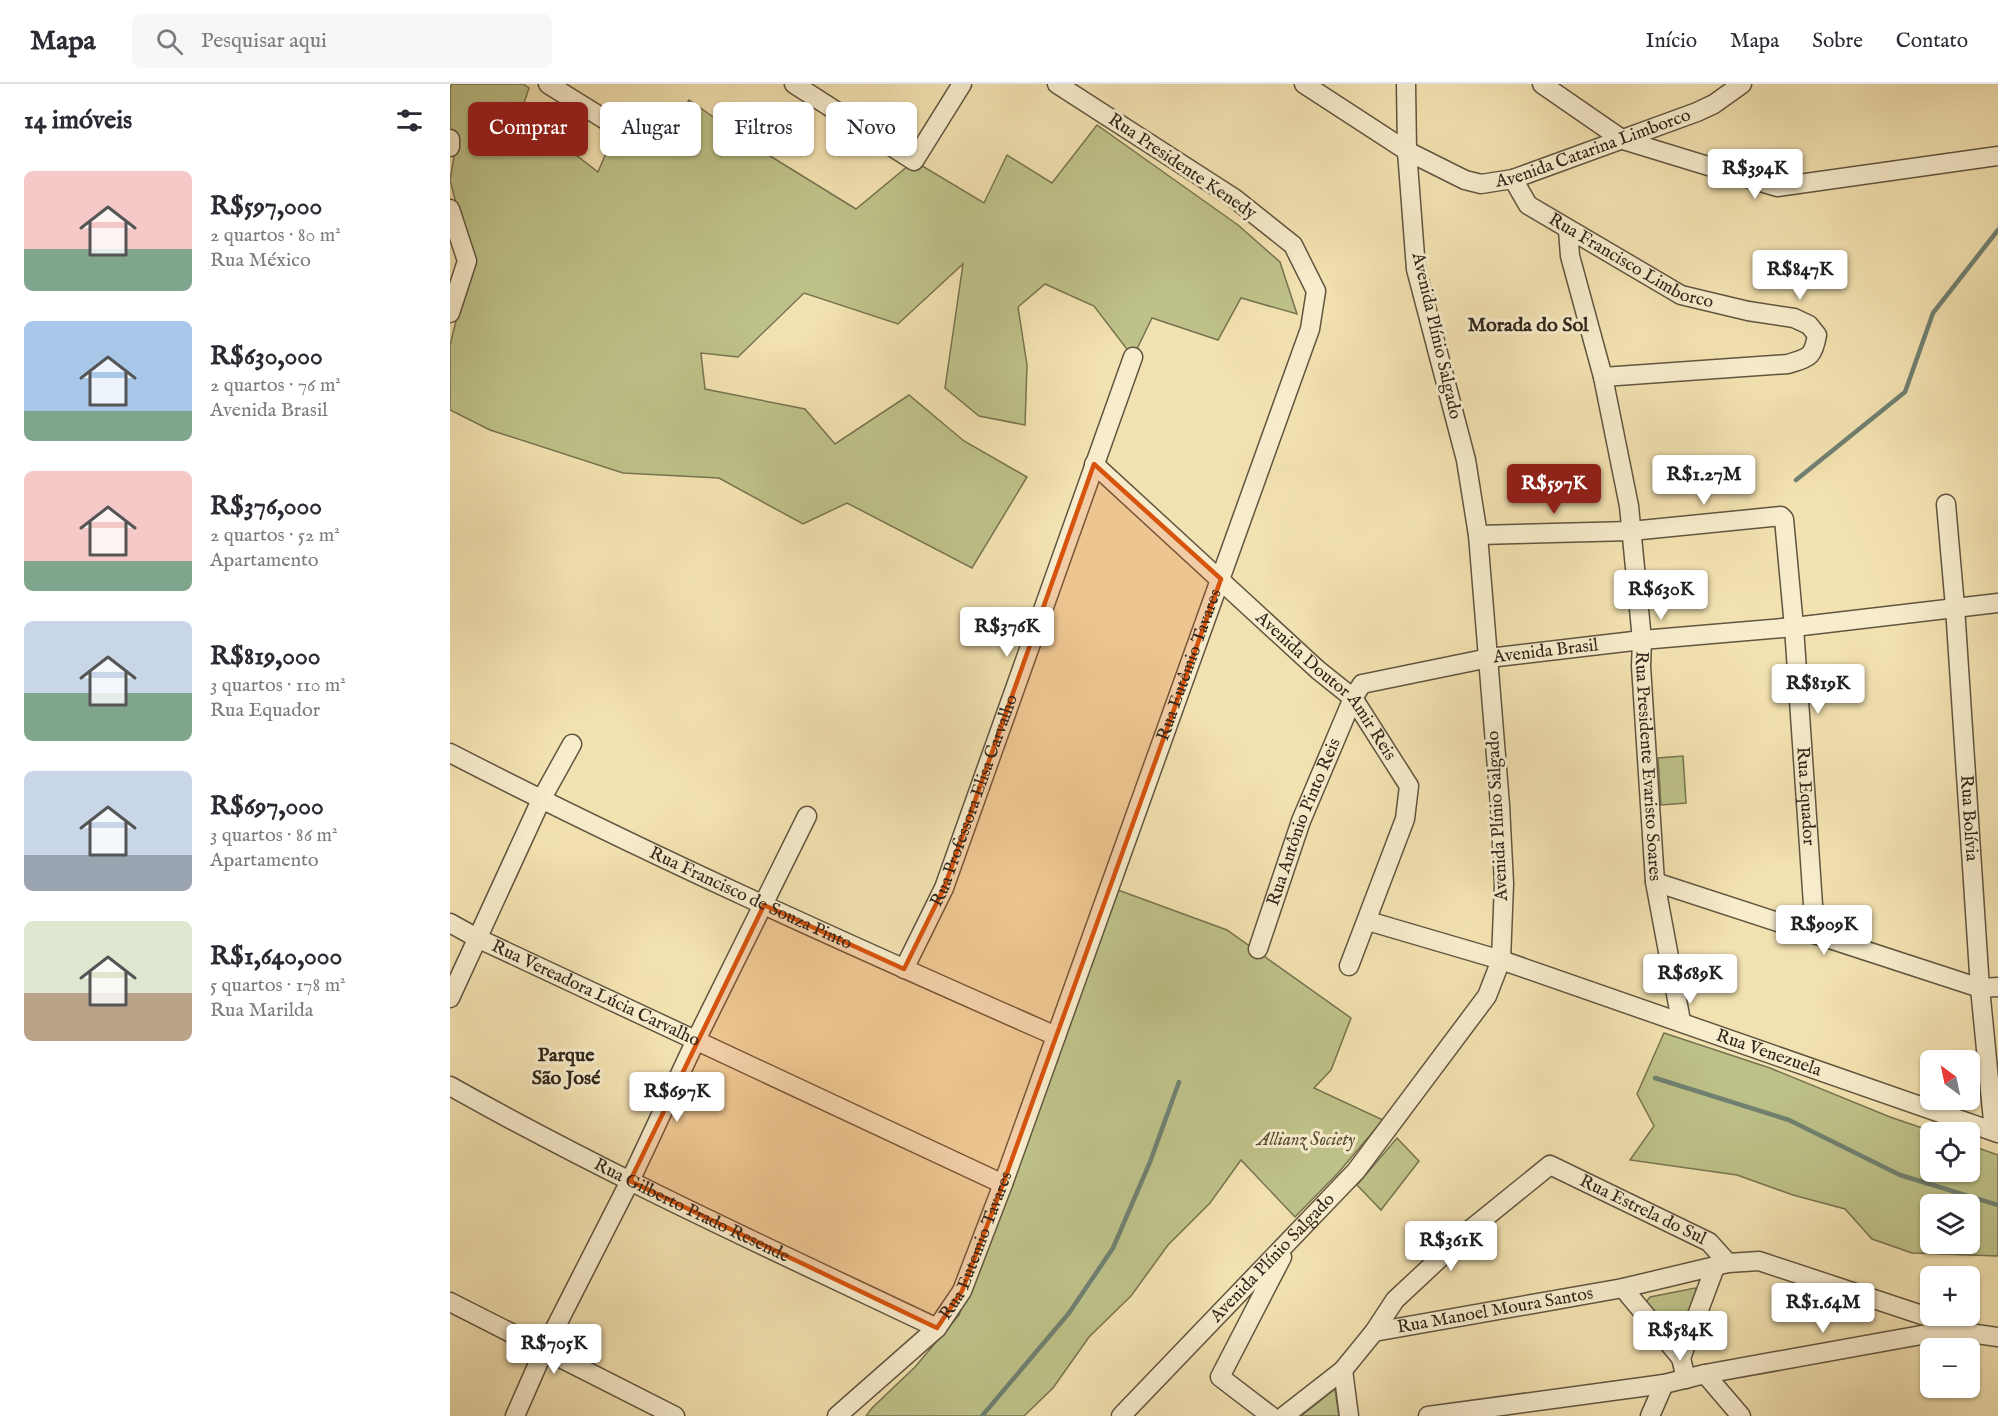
<!DOCTYPE html>
<html lang="pt">
<meta charset="utf-8">
<style>
:root{--surface:#fff;--page:#f7f7f7;--text:#2b2b33;--muted:#7c7c81;--line:#e1e1e2;--accent:#8f2418}
body{margin:0;font-family:"IM FELL English",serif;background:var(--page);color:var(--text);height:100vh;display:flex;flex-direction:column;font-size:22px;white-space:nowrap}
*{box-sizing:border-box;margin:0}
p{font-size:20px;color:var(--muted)}
.icon{flex:none;width:33px;height:33px;fill:none;stroke:currentColor;stroke-width:2;stroke-linecap:round;stroke-linejoin:round}
.map{position:relative;flex:1;overflow:hidden}
.panel{display:flex;flex-direction:column;background:var(--surface);width:450px}
.panel>*{flex:none}
.top-card{position:absolute;left:18px;top:18px;width:570px;height:54px;display:flex;gap:12px}
.needle{width:39px;rotate:327deg}
.controls{position:absolute;left:1470px;top:966px;display:grid;gap:12px}
.controls a{display:grid;place-items:center;width:60px;height:60px;border-radius:9px;background:var(--surface);box-shadow:0 2px 4px #0004;font-size:30px}
.price{position:absolute;translate:-50% -51px;padding:0 14px;border-radius:6px;background:#fff;color:#222;font-size:20px;line-height:39px;filter:drop-shadow(0 2px 3px #0008)}
.price::after{content:'';position:absolute;left:50%;top:36px;width:18px;height:14px;margin-left:-9px;background:inherit;clip-path:polygon(0 0,100% 0,50% 100%)}
.price.active{background:var(--accent);color:#fff}
ul{padding:0;list-style:none}
li{display:flex;align-items:center;gap:18px;height:150px;padding:0 24px}
li span{display:grid;place-items:center;flex:none;width:168px;height:120px;border-radius:9px;color:#555}
li>.icon{margin-inline-start:auto}
span .icon{width:72px;height:72px;fill:#fffc;stroke-width:1}
li b{font-size:26px}
h2{display:flex;justify-content:space-between;align-items:center;height:72px;padding:0 24px;font-size:26px}
.pill{padding:0 21px;border-radius:9px;background:var(--surface);box-shadow:0 2px 4px #0004;font-size:21px;line-height:54px}
.pill.active{background:var(--accent);color:#fff}
header{display:flex;align-items:center;gap:36px;box-sizing:border-box;height:84px;padding:0 30px;background:var(--surface);border-bottom:2px solid var(--line)}
header strong{font-size:28px}
nav{display:flex;gap:33px;margin-inline-start:auto;font-size:21px}
.search{width:420px;height:54px;background:var(--page);display:flex;align-items:center;gap:15px;box-sizing:border-box;padding:0 21px;border-radius:9px;color:var(--muted);font-size:22px}
main{display:flex;flex:1;min-height:0}
.map>svg:first-child{display:block}
</style>
<header>
<strong>Mapa</strong>
<div class="search"><svg class="icon" aria-label="search" viewBox="0 0 24 24"><circle cx="10" cy="10" r="6"/><path d="M15 15l6 6"/></svg>Pesquisar aqui</div>
<nav><a>Início</a><a>Mapa</a><a>Sobre</a><a>Contato</a></nav>
</header>
<main>
<section class="panel">
<h2>14 imóveis<svg class="icon" aria-label="filters" viewBox="0 0 24 24"><path d="M4 7h16M4 17h16"/><circle cx="9" cy="7" r="2"/><circle cx="15" cy="17" r="2"/></svg></h2>
<ul>
<li><span style="background:linear-gradient(#f6c9c9 65%,#7fa58c 0)"><svg class="icon" aria-label="home" viewBox="0 0 24 24"><path d="M3 11l9-7 9 7M6 9v11h12V9"/></svg></span><div><b>R$597,000</b><p>2 quartos · 80 m²</p><p>Rua México</p></div></li>
<li><span style="background:linear-gradient(#a9c7e8 75%,#7fa58c 0)"><svg class="icon" aria-label="home" viewBox="0 0 24 24"><path d="M3 11l9-7 9 7M6 9v11h12V9"/></svg></span><div><b>R$630,000</b><p>2 quartos · 76 m²</p><p>Avenida Brasil</p></div></li>
<li><span style="background:linear-gradient(#f6c9c9 75%,#7fa58c 0)"><svg class="icon" aria-label="home" viewBox="0 0 24 24"><path d="M3 11l9-7 9 7M6 9v11h12V9"/></svg></span><div><b>R$376,000</b><p>2 quartos · 52 m²</p><p>Apartamento</p></div></li>
<li><span style="background:linear-gradient(#c9d6e8 60%,#7fa58c 0)"><svg class="icon" aria-label="home" viewBox="0 0 24 24"><path d="M3 11l9-7 9 7M6 9v11h12V9"/></svg></span><div><b>R$819,000</b><p>3 quartos · 110 m²</p><p>Rua Equador</p></div></li>
<li><span style="background:linear-gradient(#c9d6e8 70%,#9aa5b1 0)"><svg class="icon" aria-label="home" viewBox="0 0 24 24"><path d="M3 11l9-7 9 7M6 9v11h12V9"/></svg></span><div><b>R$697,000</b><p>3 quartos · 86 m²</p><p>Apartamento</p></div></li>
<li><span style="background:linear-gradient(#dfe7d0 60%,#b9a48a 0)"><svg class="icon" aria-label="home" viewBox="0 0 24 24"><path d="M3 11l9-7 9 7M6 9v11h12V9"/></svg></span><div><b>R$1,640,000</b><p>5 quartos · 178 m²</p><p>Rua Marilda</p></div></li>
</ul>
</section>
<div class="map">
<svg width="1548" height="1332" viewBox="0 0 1548 1332">
<rect width="100%" height="100%" fill="#f3e2b1"/>
<filter id="stains"><feTurbulence type="fractalNoise" baseFrequency=".00333" numOctaves="4"/><feColorMatrix values="0 0 0 0 .2 0 0 0 0 .09 0 0 0 0 .02 0 0 0 .5 -.17"/></filter>
<radialGradient id="worn" r=".72"><stop offset=".6" stop-color="#630" stop-opacity="0"/><stop offset="1" stop-color="#630" stop-opacity=".3"/></radialGradient>
<!-- green -->
<g fill="#bec289" stroke="#777452" stroke-width="1.5" fill-rule="evenodd">
<path d="M2,0h71l6,4 -8,24 77,60 19,-45 40,22 32,-49 73,51 94,58 58,-48 70,42 23,-48 45,28 45,-58 141,100 42,37 17,52 -56,-16 -23,42 -66,-22 -19,39 -39,-51 -49,-22 -27,23 9,58 -2,60 -46,-9 -34,-28 18,-124 -65,60 -94,-31 -66,64 -37,-4 4,36 100,20 30,35 74,-49 55,46 63,36 -55,91 -125,-65 -44,21 -84,-46 -96,-5 -133,-43 -40,-20v-65l21,-84 -21,-81 7,-40 -7,-8v-44z"/>
<path d="M1233,672l3,47 -25,2 -3,-47z"/>
<path d="M668,806l109,40 124,88 -20,52 -17,18 69,32 -45,53 -43,44 -54,-57 -31,43 -42,42 -37,51 -42,41 -36,51 -29,28h-158l6,-8 43,-41 44,-52 140,-381z"/>
<path d="M1214,949l106,35 120,49 44,15h-4v40h40v-27l28,10v101l-86,-3 -40,-14 -27,-30 -52,-14 -56,-20 -107,-15 24,-34 -17,-32zM1480,1120h40v40h-40z"/>
<path d="M947,1054l22,23 -38,49 -24,-25z"/>
<path d="M1245,1204l3,7 -21,45 -31,-38 4,-5z"/>
<path d="M885,1305l4,27h-38z"/>
</g>
<g fill="none" stroke-linecap="round" stroke-linejoin="round">
<!-- stream -->
<g stroke="#708172" stroke-width="4.5">
<path d="M1346,396l109,-88 28,-79 65,-83"/>
<path d="M1205,994l134,42 111,55 98,30"/>
<path d="M532,1332l87,-103 44,-65 37,-86 29,-80"/>
</g>
<!-- minor casing -->
<g stroke="#615540" stroke-width="21">
<g id="minor">
<path d="M98,0l69,43"/>
<path d="M344,0l120,77 48,-77"/>
<path id="s1" d="M854,0l103,67 58,29 16,4 32,-5 184,-67 17,-8 28,-20"/>
<path d="M1092,0l81,56 154,47 221,-31"/>
<path d="M0,55v8"/>
<path id="s2" d="M1063,95l15,26 153,90 67,16 46,7 15,7 8,10c-4,23 -8,22 -29,29l-185,13"/>
<path d="M0,125l17,52 -17,52"/>
<path id="s3" d="M1118,146l2,26 33,121 26,129 13,134 -1,26 14,216 26,139"/>
<path id="s4" d="M644,380l224,206 35,28 56,88 -4,33 -56,147"/>
<path id="s5" d="M1496,420l9,103 25,381 14,143"/>
<path id="s6" d="M1028,451l153,-4 150,-15 3,3 10,108 21,307"/>
<path id="s7" d="M0,669c198,102 402,193 606,283"/>
<path d="M1205,798l325,106 18,-1"/>
<path id="s8" d="M918,837l133,39 497,173"/>
<path id="s9" d="M0,839l27,15 526,246"/>
<path id="s10" d="M808,865l43,-128 52,-123 9,-14 127,-26 153,-18 152,-13 204,-24"/>
<path id="s11" d="M454,885l40,-81 189,-531"/>
<path d="M0,914l91,-198 31,-56"/>
<path id="s12" d="M0,1002c158,89 323,164 487,242"/>
<path d="M1173,1204l58,70 5,21"/>
<path d="M0,1218l225,114"/>
<path id="s13" d="M924,1248l249,-44 105,-25 31,-2 169,56 21,13 49,7"/>
<path d="M1231,1274l34,-91"/>
<path d="M893,1286l6,46"/>
<path d="M1255,1290l36,42"/>
<path d="M65,1332l29,-66 86,-169 66,-141 111,-224"/>
<path id="s14" d="M387,1332l100,-88 25,-37 41,-107 307,-855 6,-38 -23,-46 -59,-47 -177,-114"/>
<path id="s15" d="M671,1332l235,-245 131,-175 14,-36 3,-76 -4,-79 -22,-270 -12,-75 -50,-191 -9,-118 -1,-67"/>
<path d="M821,1332l-51,-39 62,-120"/>
<path id="s16" d="M834,1332l59,-46 31,-38 21,-32 76,-71 79,-64 159,77 19,21"/>
<path d="M978,1332l236,-32 41,-10 244,-44"/>
<path d="M1200,1332l14,-32"/>
</g>
</g>
<!-- minor -->
<use href="#minor" stroke="#f7eccc" stroke-width="18"/>
</g>
<!-- marked area -->
<path fill="#d6540e" fill-opacity="0.2" stroke="#d6540e" stroke-width="4.5" stroke-linejoin="round" d="M644,380l127,115 -218,605 -41,107 -25,37 -307,-147 134,-276 140,64 40,-81z"/>
<g text-anchor="middle" dominant-baseline="central" stroke-width="6" stroke-linejoin="round" paint-order="stroke">
<!-- street labels -->
<g font-size="18" fill="#30261b" stroke="#f7eccc">
<text stroke="none"><textPath href="#s1" startOffset="322">Avenida Catarina Limborco</textPath></text>
<text transform="translate(732 83) rotate(34)">Rua Presidente Kenedy</text>
<text stroke="none"><textPath href="#s2" startOffset="148">Rua Francisco Limborco</textPath></text>
<text transform="translate(986 252) rotate(77)">Avenida Plínio Salgado</text>
<text stroke="none"><textPath href="#s10" startOffset="472">Avenida Brasil</textPath></text>
<text stroke="none"><textPath href="#s14" startOffset="844">Rua Eutêmio Tavares</textPath></text>
<text stroke="none"><textPath href="#s4" startOffset="322">Avenida Doutor Amir Reis</textPath></text>
<text stroke="none"><textPath href="#s3" startOffset="544">Rua Presidente Evaristo Soares</textPath></text>
<text stroke="none"><textPath href="#s6" startOffset="586">Rua Equador</textPath></text>
<text stroke="none"><textPath href="#s11" startOffset="183">Rua Professora Elisa Carvalho</textPath></text>
<text transform="translate(1048 732) rotate(-93)">Avenida Plínio Salgado</text>
<text stroke="none"><textPath href="#s5" startOffset="315">Rua Bolívia</textPath></text>
<text stroke="none"><textPath href="#s10" startOffset="135">Rua Antônio Pinto Reis</textPath></text>
<text stroke="none"><textPath href="#s7" startOffset="334">Rua Francisco de Souza Pinto</textPath></text>
<text stroke="none"><textPath href="#s9" startOffset="162">Rua Vereadora Lúcia Carvalho</textPath></text>
<text stroke="none"><textPath href="#s8" startOffset="422">Rua Venezuela</textPath></text>
<text stroke="none"><textPath href="#s12" startOffset="272">Rua Gilberto Prado Resende</textPath></text>
<text stroke="none"><textPath href="#s16" startOffset="471">Rua Estrela do Sul</textPath></text>
<text stroke="none"><textPath href="#s14" startOffset="225">Rua Eutemio Tavares</textPath></text>
<text stroke="none"><textPath href="#s15" startOffset="219">Avenida Plínio Salgado</textPath></text>
<text stroke="none"><textPath href="#s13" startOffset="123">Rua Manoel Moura Santos</textPath></text>
</g>
<!-- park labels -->
<g font-size="18" font-style="italic" fill="#544d36" stroke="#f7eccc">
<text x="856" y="1056">Allianz Society</text>
</g>
<!-- neighbourhood labels -->
<g font-size="20" font-weight="bold" fill="#30261b" stroke="#f7eccc">
<text x="1078" y="241">Morada do Sol</text>
<text x="116" y="971">Parque<tspan x="116" dy="23">São José</tspan></text>
</g>
</g>
<rect width="100%" height="100%" filter="url(#stains)"/>
<rect width="100%" height="100%" fill="url(#worn)"/>
</svg>
<div class="controls">
<a><svg class="needle" viewBox="-14 -14 28 28"><path d="M0-13l5 13h-10z" fill="#e53935"/><path d="M0 13l5-13h-10z" fill="#7c7c81"/></svg></a>
<a><svg class="icon" aria-label="locate" viewBox="0 0 24 24"><circle cx="12" cy="12" r="6"/><path d="M12 2v4M12 18v4M2 12h4M18 12h4"/></svg></a>
<a><svg class="icon" aria-label="layers" viewBox="0 0 24 24"><path d="M12 4l9 5-9 5-9-5zM3 14l9 5 9-5"/></svg></a>
<a>+</a>
<a>−</a>
</div>
<b class="price" style="left:1305px;top:116px">R$394K</b>
<b class="price" style="left:1350px;top:217px">R$847K</b>
<b class="price" style="left:1254px;top:422px">R$1.27M</b>
<b class="price active" style="left:1104px;top:431px">R$597K</b>
<b class="price" style="left:1211px;top:537px">R$630K</b>
<b class="price" style="left:557px;top:574px">R$376K</b>
<b class="price" style="left:1368px;top:631px">R$819K</b>
<b class="price" style="left:1374px;top:872px">R$909K</b>
<b class="price" style="left:1240px;top:921px">R$689K</b>
<b class="price" style="left:227px;top:1039px">R$697K</b>
<b class="price" style="left:1001px;top:1188px">R$361K</b>
<b class="price" style="left:1373px;top:1250px">R$1.64M</b>
<b class="price" style="left:1230px;top:1278px">R$584K</b>
<b class="price" style="left:104px;top:1291px">R$705K</b>
<div class="top-card">
<a class="pill active">Comprar</a>
<a class="pill">Alugar</a>
<a class="pill">Filtros</a>
<a class="pill">Novo</a>
</div>
</div>
</main>
